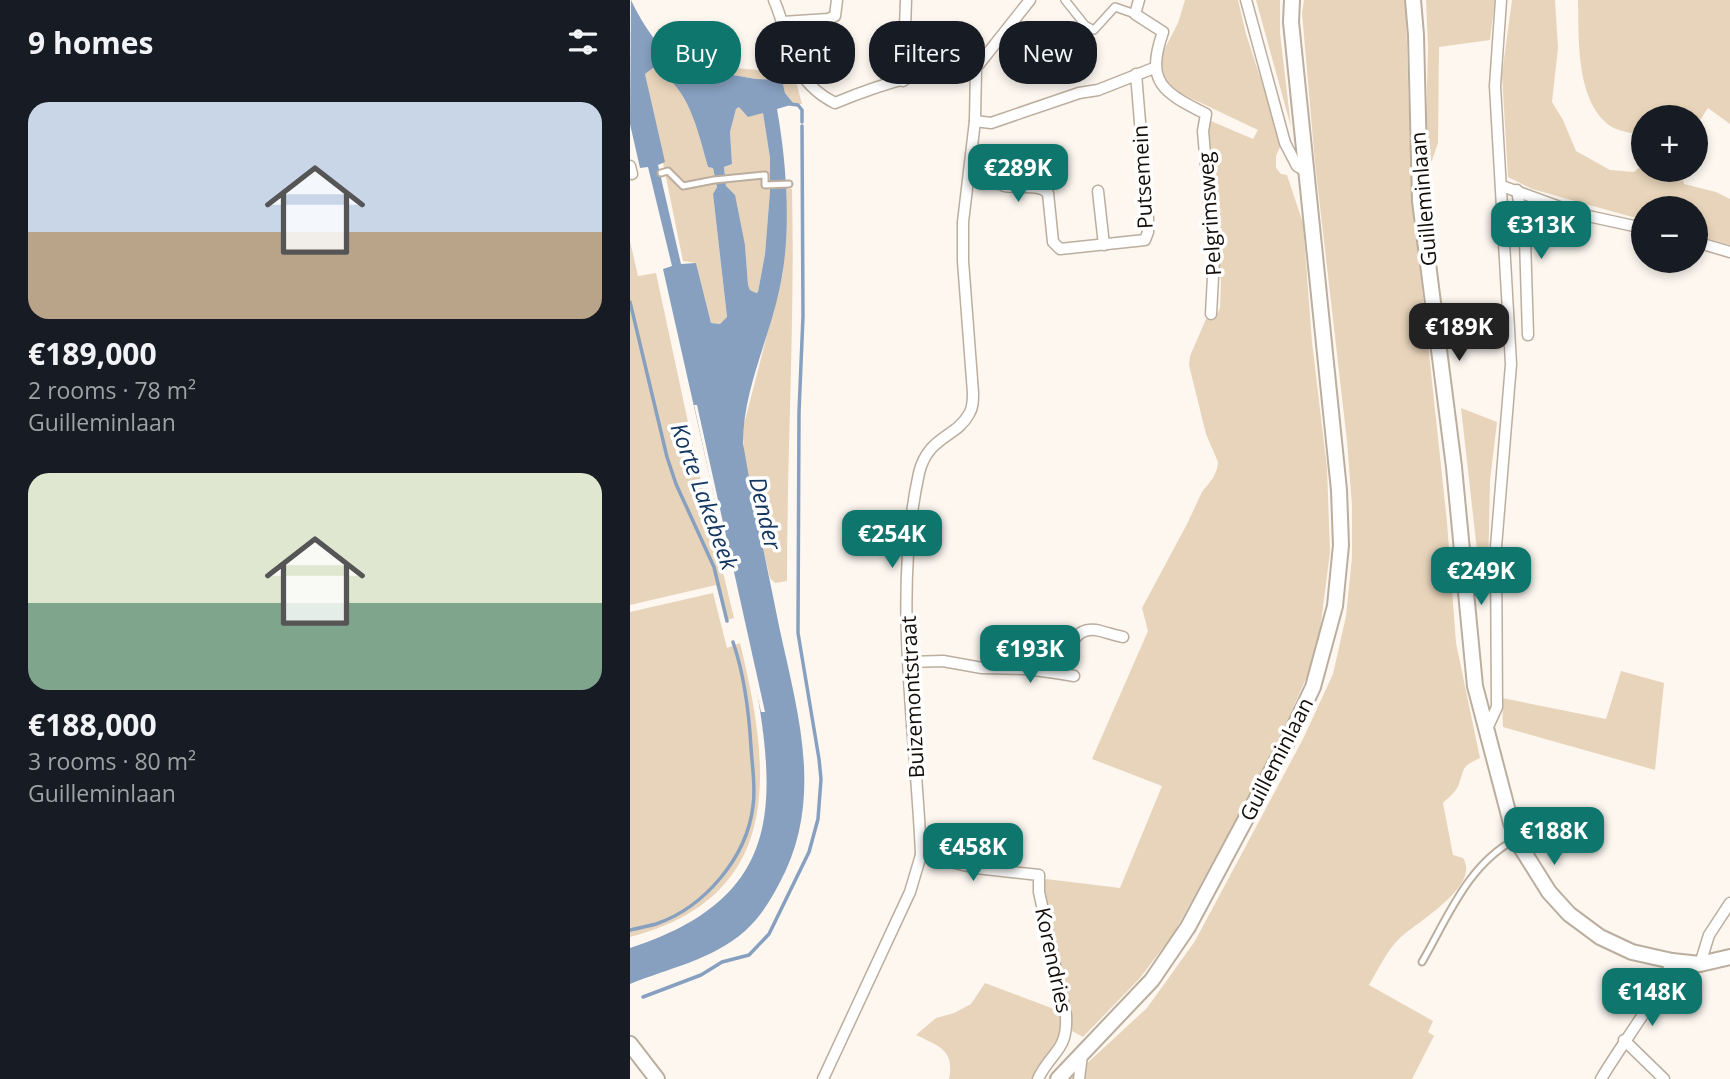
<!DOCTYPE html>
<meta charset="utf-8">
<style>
:root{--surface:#171b24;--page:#242831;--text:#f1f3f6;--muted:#9ea1a6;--accent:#0f766e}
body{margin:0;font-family:"Open Sans",sans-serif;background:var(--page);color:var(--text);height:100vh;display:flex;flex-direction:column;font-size:26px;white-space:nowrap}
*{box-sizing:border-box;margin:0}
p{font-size:23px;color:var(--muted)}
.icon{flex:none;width:38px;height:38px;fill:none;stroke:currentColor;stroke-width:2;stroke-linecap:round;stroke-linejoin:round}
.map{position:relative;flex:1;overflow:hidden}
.sheet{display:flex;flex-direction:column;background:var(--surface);width:630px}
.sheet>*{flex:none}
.hud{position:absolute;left:21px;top:21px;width:665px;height:63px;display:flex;gap:14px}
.buttons{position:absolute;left:1001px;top:105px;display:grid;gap:14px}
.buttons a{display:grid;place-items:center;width:77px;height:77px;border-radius:50%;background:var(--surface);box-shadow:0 4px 10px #0003;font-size:35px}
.price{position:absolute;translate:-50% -60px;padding:0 16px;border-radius:14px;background:var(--accent);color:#fff;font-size:23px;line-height:46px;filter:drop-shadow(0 2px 4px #0008)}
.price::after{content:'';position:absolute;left:50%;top:42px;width:21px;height:16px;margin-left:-10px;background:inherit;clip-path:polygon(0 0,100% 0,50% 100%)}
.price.on{background:#222;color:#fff}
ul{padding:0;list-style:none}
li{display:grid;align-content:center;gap:14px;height:371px;padding:0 28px}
li span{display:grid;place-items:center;height:217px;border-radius:21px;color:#555}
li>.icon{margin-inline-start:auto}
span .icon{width:126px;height:126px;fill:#fffc;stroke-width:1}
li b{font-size:30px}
h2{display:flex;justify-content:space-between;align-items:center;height:84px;padding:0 28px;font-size:30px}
.pill{padding:0 24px;border-radius:28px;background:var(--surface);box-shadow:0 4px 10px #0003;font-size:24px;line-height:63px}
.pill.on{background:var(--accent);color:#fff}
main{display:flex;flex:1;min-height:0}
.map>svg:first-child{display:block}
</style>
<main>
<section class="sheet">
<h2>9 homes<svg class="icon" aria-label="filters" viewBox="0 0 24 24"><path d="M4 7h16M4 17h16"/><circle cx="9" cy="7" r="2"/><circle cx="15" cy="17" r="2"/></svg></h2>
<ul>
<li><span style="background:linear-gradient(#c9d6e8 60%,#b9a48a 0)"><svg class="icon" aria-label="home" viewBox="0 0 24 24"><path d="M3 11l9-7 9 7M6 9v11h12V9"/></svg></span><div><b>€189,000</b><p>2 rooms · 78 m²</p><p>Guilleminlaan</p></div></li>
<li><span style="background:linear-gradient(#dfe7d0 60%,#7fa58c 0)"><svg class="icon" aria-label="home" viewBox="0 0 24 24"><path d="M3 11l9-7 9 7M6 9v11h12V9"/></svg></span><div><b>€188,000</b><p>3 rooms · 80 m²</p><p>Guilleminlaan</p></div></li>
</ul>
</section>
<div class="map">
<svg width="1100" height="1079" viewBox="0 0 1100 1079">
<rect width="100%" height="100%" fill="#fdf7f0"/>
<!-- green -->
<g fill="#e8d4ba">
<path d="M555,0h53l8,34 28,86 6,27 -4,9v12l5,6 6,1 16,48 9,119 15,126 3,84 -11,87 -12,37 -30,68 -103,189 -34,45 -57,59 -11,-6v-13l-29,-128 3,-11 74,9 42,-102 -70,-27 56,-128 -6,-23 45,-84 15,-32 11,-14 4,-9 1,-7 -12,-28 -17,-69 1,-9 16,-37h9l5,-11 1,-26 -14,-153 4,-8 42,18 5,-9 -80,-38 -14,-13 -3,-7 2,-20 15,-29z"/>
<path d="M626,0h24v33l11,94z"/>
<path d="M674,0h100l2,14 4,133 11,131 26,244 9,121 24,115c-19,9 -15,9 -21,26 -2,7 -11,14 -16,19l10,52 10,3c18,28 -46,64 -63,80 -13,12 -22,32 -31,47l64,36 -5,11 6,4 -22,43h-342l77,-71 48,-67 109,-204 29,-63 13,-58 6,-59v-51l-5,-65 -32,-278 -13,-150z"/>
<path d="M796,0h69l-5,40 -51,7 -1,96 -9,26 -4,-1 3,-120z"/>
<path d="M882,0h43l3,48 -6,54 11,18 13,31 34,19 24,2 9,-8v6h38l3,14 32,8 14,7v46l-34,-10v-27h-53v12l-111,-31 -24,-12 -6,-103z"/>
<path d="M948,0h152v124l-22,-16 -12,18v-9h-53v18c-10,-2 -22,-3 -31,-8 -37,-24 -33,-90 -34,-127z"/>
<path d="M23,68c36,17 45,64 55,99l5,1 4,19 -4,7 14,124 -7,6 -9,-1 -15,-60 -13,-2 -38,-187z"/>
<path d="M101,68l57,4 9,13 5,19h-8l-9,-11 -3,-13 -26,-1 -23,-4 -39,1 -5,-3v-2h17z"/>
<path d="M109,107l24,6 7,45v33l-5,63 -7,38 -2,1 -6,-3 -2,-5 -3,-40 -19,-59 -2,-19 8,-3 -2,-32 6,-23z"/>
<path d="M155,188l7,1c3,131 -5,261 -5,392l-12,2 -5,-5c-11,-49 -27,-100 -27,-150l40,-155z"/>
<path d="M0,241l8,35 18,-3 41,191 37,154 -8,2 -10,-35 -86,20z"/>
<path d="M831,408l36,14 -7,59 -2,97 -8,-1z"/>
<path d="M83,593l14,55 13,-5c31,127 46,253 -110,294v-325z"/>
<path d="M991,671l43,12 -9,87 -152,-43 -1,-29 104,21z"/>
<path d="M355,983l69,26 8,7c4,27 -15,42 -29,63h-84c6,-29 -10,-33 -33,-44l20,-17 18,-5 17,-9z"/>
</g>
<!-- water -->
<path fill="#87a0c0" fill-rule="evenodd" d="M1,0c10,22 35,61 58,71v3l5,2 39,-1 23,4 26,1 3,13 9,11 -17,5c10,56 15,127 2,182 -11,51 -36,100 -36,152 10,61 24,122 36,183 19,88 46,174 0,258 -10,19 -19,33 -34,47 -33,29 -76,37 -115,53v-36c154,-50 148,-142 123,-279l-90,-400 9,-3 -24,-99 -8,1 -10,-44zM23,68c36,17 45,64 55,99l5,1 4,19 -4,7 14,123 -7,7 -9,-1 -15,-60 -15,1 -23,-99 7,-3 -20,-88zM109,107l9,10 15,-4 7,45v33l-5,63 -7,38 -2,1 -6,-3 -2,-5 -3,-40 -10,-50 -9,-9 -2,-19 8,-3 -2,-32 6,-23z"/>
<!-- pier -->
<path fill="#fdf7f0" d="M64,405h3l68,307h-4z"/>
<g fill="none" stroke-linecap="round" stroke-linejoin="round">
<!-- stream -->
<g stroke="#87a0c0" stroke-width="3.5">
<path d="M160,104l8,1 4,5v12"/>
<path d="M0,302l37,155 9,27 38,83 13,54"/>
<path d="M0,930c9,-2 18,-4 26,-6 49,-17 91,-67 97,-118 3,-19 -1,-40 -2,-59 -2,-34 -7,-73 -18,-105"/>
<path d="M13,997l58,-22 21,-13 27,-7 20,-21 40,-82 9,-33 3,-40 -2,-20 -21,-126 1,-221 4,-96 -1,-190"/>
</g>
<!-- service casing -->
<g stroke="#bbae9e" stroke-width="9">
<g id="service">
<path d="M31,173l7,-2 15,15 31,-6 51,-5v10l24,-1"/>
<path d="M792,962c26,-45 46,-98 94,-123"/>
</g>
</g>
<!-- pedestrian casing -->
<g stroke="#bbae9e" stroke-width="10">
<g id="pedestrian">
<path d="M435,0l20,25 9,5 21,-23 20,7"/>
<path d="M337,181l37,5"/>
</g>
</g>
<!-- minor casing -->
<g stroke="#bbae9e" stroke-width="13">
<g id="minor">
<path d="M144,0c18,42 14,79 61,103 43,-18 94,-34 141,-35"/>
<path d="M509,0l-4,14 28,18c-18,51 0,60 43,82l-3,17 11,127 -3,56"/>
<path d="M616,0l39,143 12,23 11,6"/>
<path d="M153,22l45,-3 7,-3 2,-16"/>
<path d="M273,81l3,-81"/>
<path d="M345,121l16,2 88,-30 19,-3 56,-22"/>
<path d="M0,166l2,8"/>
<path d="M374,186c15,3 34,-3 44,7l5,49 7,7 85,-9 3,-8v-13l-12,-145"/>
<path d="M872,186l77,28 64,14"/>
<path d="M887,190l8,49 3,96"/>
<path d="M468,191l6,54"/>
<path d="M1066,242l34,10"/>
<path d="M279,662l34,-1 39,7 45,1 36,5c5,-19 7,-47 33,-44 9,2 18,5 27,7"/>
<path d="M433,674l11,2"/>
<path d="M856,731l11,-24 -1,-160 15,-183 -16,-278 6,-86"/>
<path d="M291,855l55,13 63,7v17l27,123c2,37 -15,36 -28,64"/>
<path d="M1070,964l9,-29 21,-32"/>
<path d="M994,1040l40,39"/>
<path d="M193,1079l87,-187 11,-37c-5,-124 -29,-260 -2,-382 9,-37 37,-35 50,-59 4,-6 4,-14 4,-21l-10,-132v-39l12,-101 1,-53 54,-68"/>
<path d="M449,1079l3,-24"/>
<path d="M971,1079c23,-39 54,-76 71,-118"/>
</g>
</g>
<!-- secondary casing -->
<g stroke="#bbae9e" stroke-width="18">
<g id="secondary">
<path d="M783,0l3,35 4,166 34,266 21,219 36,137 11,26 27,43 20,22 31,23 32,15 40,9 28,3 30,-7"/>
<path d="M0,1044l27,35"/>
<path d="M428,1079l94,-99 36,-53 100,-187 25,-53 22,-81 6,-61 -2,-55 -48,-468 1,-22"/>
</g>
</g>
<!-- service -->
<use href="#service" stroke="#fff" stroke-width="5"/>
<!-- pedestrian -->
<use href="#pedestrian" stroke="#fff" stroke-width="7"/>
<!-- minor -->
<use href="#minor" stroke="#fff" stroke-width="10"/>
<!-- secondary -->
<use href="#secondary" stroke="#fff" stroke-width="14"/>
</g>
<g text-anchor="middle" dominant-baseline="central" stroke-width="7" stroke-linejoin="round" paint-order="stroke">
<!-- street labels -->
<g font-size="21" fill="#130e09" stroke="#fff">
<text transform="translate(512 177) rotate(-93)">Putsemein</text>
<text transform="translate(793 199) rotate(-95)">Guilleminlaan</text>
<text transform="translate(579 214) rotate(-94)">Pelgrimsweg</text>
<text transform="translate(282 697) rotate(-93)">Buizemontstraat</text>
<text transform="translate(646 759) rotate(-63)">Guilleminlaan</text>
<text transform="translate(424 960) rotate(78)">Korendries</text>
</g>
<!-- water labels -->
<g font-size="23" font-style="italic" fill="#143761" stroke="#fff">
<text transform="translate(75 496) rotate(70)">Korte Lakebeek</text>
<text transform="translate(136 513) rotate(77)">Dender</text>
</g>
</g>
</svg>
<div class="buttons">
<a>+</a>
<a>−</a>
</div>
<b class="price" style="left:388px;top:204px">€289K</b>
<b class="price" style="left:911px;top:261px">€313K</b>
<b class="price on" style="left:829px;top:363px">€189K</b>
<b class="price" style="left:262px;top:570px">€254K</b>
<b class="price" style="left:851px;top:607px">€249K</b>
<b class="price" style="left:400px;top:685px">€193K</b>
<b class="price" style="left:924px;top:867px">€188K</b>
<b class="price" style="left:343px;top:883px">€458K</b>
<b class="price" style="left:1022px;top:1028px">€148K</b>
<div class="hud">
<a class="pill on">Buy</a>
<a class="pill">Rent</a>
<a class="pill">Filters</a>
<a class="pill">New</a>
</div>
</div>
</main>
